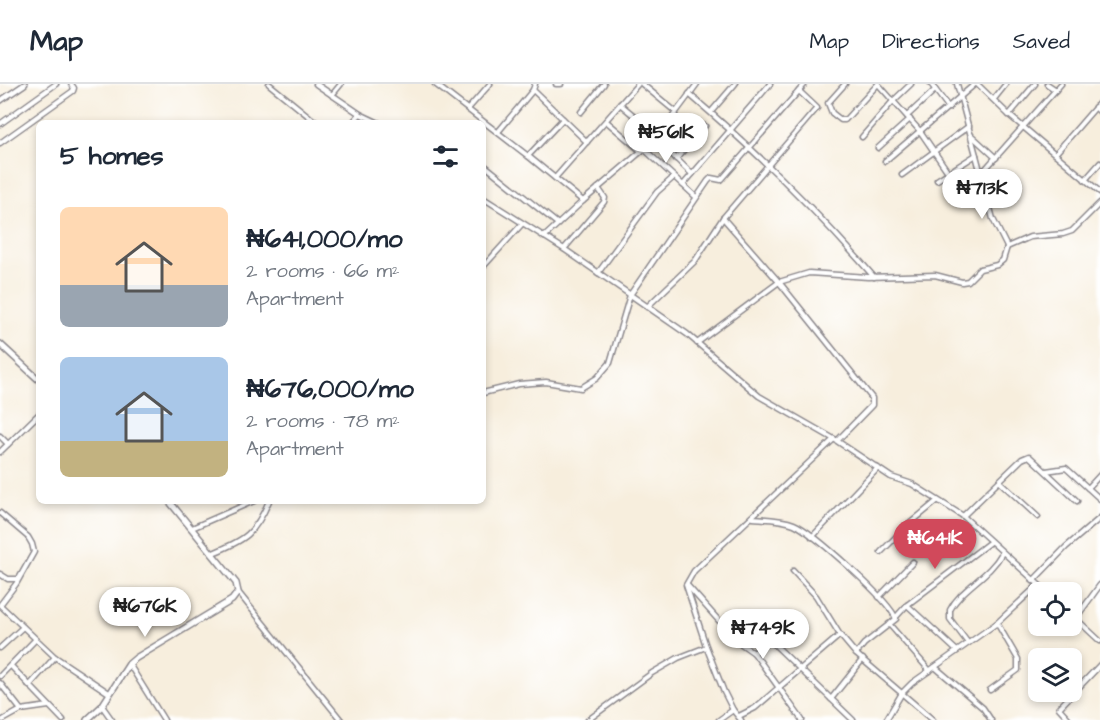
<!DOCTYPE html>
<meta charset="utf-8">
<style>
:root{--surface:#fff;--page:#f6f6f7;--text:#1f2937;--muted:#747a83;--line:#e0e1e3;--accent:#d1495b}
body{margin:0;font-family:"Architects Daughter",sans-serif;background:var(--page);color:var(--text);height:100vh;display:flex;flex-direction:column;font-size:22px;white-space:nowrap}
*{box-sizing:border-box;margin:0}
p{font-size:20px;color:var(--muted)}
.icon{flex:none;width:33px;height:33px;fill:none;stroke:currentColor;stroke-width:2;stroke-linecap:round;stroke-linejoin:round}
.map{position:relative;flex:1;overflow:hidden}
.details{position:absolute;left:36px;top:36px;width:450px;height:384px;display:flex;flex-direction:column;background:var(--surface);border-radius:9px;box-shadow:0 3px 9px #0003}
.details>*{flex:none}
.fabs{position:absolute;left:1028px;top:498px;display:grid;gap:12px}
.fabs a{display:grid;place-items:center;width:54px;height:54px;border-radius:9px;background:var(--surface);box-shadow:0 3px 9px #0003;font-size:30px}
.price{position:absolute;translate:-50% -51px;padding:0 14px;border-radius:21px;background:#fff;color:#222;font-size:20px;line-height:39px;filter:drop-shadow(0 2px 3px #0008)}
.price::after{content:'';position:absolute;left:50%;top:36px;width:18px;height:14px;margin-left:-9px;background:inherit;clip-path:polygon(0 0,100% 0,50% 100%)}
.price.current{background:var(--accent);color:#fff}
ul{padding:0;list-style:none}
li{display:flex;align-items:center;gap:18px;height:150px;padding:0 24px}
li span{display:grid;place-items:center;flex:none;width:168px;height:120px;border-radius:9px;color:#555}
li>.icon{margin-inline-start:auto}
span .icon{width:72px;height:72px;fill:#fffc;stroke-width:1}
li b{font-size:26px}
h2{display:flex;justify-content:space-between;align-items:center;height:72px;padding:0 24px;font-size:26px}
header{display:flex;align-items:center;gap:36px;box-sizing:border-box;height:84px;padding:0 30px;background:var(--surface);border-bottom:2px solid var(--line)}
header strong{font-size:28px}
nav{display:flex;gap:33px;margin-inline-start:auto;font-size:21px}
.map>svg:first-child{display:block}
</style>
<header>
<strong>Map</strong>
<nav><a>Map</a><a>Directions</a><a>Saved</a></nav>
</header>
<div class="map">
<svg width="1100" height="636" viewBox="0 0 1100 636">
<rect width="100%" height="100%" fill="#fff"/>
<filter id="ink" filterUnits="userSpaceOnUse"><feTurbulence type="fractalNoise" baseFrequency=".0167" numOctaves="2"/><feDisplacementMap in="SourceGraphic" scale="12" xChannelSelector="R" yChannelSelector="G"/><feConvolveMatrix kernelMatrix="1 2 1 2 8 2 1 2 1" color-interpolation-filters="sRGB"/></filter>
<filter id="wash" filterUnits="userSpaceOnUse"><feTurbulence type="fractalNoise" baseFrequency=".008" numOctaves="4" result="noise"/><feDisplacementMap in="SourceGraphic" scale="24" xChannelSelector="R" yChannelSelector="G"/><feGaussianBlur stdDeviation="1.35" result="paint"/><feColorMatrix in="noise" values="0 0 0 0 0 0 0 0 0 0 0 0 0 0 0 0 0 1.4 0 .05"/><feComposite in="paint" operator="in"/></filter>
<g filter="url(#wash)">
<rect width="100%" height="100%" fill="#f7eedd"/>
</g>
<g filter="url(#ink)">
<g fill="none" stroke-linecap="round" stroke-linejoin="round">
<!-- street casing -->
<g stroke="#8c888c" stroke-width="7">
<g id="street">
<path d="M269,0l48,39"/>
<path d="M316,0l44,30 19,9"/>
<path d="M435,0l93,72 55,45"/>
<path d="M556,0h5"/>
<path d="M642,0l34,28"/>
<path d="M845,0l-17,19 4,10 9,7h4l33,-36"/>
<path d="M878,0l42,47 39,57"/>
<path d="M931,0l18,24"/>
<path d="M977,0l32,31 91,77"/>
<path d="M1047,0l9,6"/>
<path d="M533,6l54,52"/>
<path d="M689,10c66,56 128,117 185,183"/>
<path d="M332,11l9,-11"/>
<path d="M994,15l12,-15"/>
<path d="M0,17l25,-17"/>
<path d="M620,20l37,31"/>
<path d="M1095,23l5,5"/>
<path d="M468,25l22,-25"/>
<path d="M581,28l23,-28"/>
<path d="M711,28l24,-28"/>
<path d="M1009,31l26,-31"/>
<path d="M907,32l28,-26"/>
<path d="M606,37l35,30"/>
<path d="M352,39l8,-9"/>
<path d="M0,40l56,-40"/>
<path d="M498,48l35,-42 2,-6"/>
<path d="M971,51l25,23"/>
<path d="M862,53l31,-36 18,-17"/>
<path d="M655,54l37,36"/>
<path d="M0,59l73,-52 1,-3 -3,-4"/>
<path d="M878,64l32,-29"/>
<path d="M644,65l52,48"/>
<path d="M1055,70l45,-52"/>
<path d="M528,72l35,-37"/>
<path d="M676,75l29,-33"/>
<path d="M885,77l90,-77"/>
<path d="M483,80l75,60"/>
<path d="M902,91l67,-49"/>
<path d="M980,91l81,-91"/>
<path d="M555,94l83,-94"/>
<path d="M937,96l39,-25"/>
<path d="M1085,96l15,-17"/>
<path d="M683,101l87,-101"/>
<path d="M483,114l81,51 123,85 72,62 75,43 57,38 21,7 51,32 84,76"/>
<path d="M723,134l56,64 93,116v7l-34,35"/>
<path d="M544,153l39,-36 61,-52 21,-22 32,-43"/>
<path d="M1007,163l23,-10 33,-3 9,-3 28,-28"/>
<path d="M564,165l40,-47 1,-4 -7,-10"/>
<path d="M483,183l39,-43"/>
<path d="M598,189l59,-81 17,-15"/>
<path d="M647,223l48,-46 28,-43 94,-110 -18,-17"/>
<path d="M697,259l82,-61 30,-9 59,4 67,-2 27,7 6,-1 12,-12 17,-4 6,-5 4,-13 -14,-28 -36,-135"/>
<path d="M483,309l36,-9 27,-2 35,6 16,-10 13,-15 20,-68 78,-114 3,-3 10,2 2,-2 82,-94"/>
<path d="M0,352l8,8"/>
<path d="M0,368l39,-38"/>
<path d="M1046,387l20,-3 34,31"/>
<path d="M1000,398l38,35"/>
<path d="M1088,404l12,-13"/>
<path d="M0,429l28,24 4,7 2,8 -18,32 -16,21 55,52 54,36"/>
<path d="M963,432l59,-57 7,-3 48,45"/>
<path d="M753,434c13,1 29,1 41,6 19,8 96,77 102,95l-32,25 -8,10"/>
<path d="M192,444l62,-27"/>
<path d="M812,453l66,-69"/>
<path d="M881,468l27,-27 29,-24"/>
<path d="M213,469c32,-13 42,-19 56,-52"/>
<path d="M793,487l23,25 24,39 16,19 77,66"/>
<path d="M0,490l8,5h10"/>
<path d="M1033,497l33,-34 34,-29"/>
<path d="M687,501l50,56 17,12 14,-13 6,4 79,76"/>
<path d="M238,508l103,128"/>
<path d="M879,513l34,-35"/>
<path d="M907,521l50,46"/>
<path d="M1071,530l29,27"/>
<path d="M896,533l11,-12 83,-63"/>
<path d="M1076,534l24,-33"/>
<path d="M889,540l41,47"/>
<path d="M968,559l-18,-24v-9c11,-22 39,-33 52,-57"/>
<path d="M0,564l23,-21"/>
<path d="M754,569l48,67"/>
<path d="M129,580l35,56"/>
<path d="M11,582l52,54"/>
<path d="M935,583l48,41 8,12"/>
<path d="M0,592l35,-36"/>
<path d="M0,599l21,27"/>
<path d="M29,602l26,-29"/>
<path d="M990,606l28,-20v-11l-21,-36"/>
<path d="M831,615l32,-40"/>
<path d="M102,622l10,14"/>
<path d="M739,632l16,-8 85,-73"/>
<path d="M3,636l18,-10 28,-4"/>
<path d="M588,636l64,-47 26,-15 28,-11"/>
<path d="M719,636l14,-10"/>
<path d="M741,636l-8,-10 -9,-18 -18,-46 -20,-61 8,-14 140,-132"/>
<path d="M886,636l16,-27 10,-10 85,-60 41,-38"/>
<path d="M1070,636l-11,-12 41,-43"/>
</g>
</g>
<!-- secondary casing -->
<g stroke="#8c888c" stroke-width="8">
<g id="secondary">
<path d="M0,260l39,36"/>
<path d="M87,636l15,-14 27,-42 7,-6 96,-58 6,-8 -2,-9 -67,-82"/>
</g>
</g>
<!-- street -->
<use href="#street" stroke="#fff" stroke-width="4"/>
<!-- secondary -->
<use href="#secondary" stroke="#fff" stroke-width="5"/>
</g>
</g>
</svg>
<div class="fabs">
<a><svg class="icon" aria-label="locate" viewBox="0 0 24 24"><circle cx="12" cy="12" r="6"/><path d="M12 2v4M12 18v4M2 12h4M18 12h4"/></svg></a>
<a><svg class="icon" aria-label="layers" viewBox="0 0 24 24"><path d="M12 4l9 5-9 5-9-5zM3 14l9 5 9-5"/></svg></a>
</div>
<b class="price" style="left:666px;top:80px">₦561K</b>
<b class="price" style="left:982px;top:136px">₦713K</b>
<b class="price current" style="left:935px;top:486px">₦641K</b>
<b class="price" style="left:145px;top:554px">₦676K</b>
<b class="price" style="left:763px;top:576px">₦749K</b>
<section class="details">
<h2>5 homes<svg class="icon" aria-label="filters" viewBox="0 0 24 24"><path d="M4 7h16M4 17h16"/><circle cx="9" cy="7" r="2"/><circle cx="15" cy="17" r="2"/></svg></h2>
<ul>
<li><span style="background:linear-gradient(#ffd9b3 65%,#9aa5b1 0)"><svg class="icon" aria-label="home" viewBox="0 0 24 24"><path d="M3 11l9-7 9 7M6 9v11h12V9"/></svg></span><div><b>₦641,000/mo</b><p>2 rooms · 66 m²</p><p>Apartment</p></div></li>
<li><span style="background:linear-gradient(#a9c7e8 70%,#c2b280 0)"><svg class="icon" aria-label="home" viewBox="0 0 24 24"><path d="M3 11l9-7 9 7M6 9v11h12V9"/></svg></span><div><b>₦676,000/mo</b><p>2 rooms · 78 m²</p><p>Apartment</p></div></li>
</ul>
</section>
</div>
